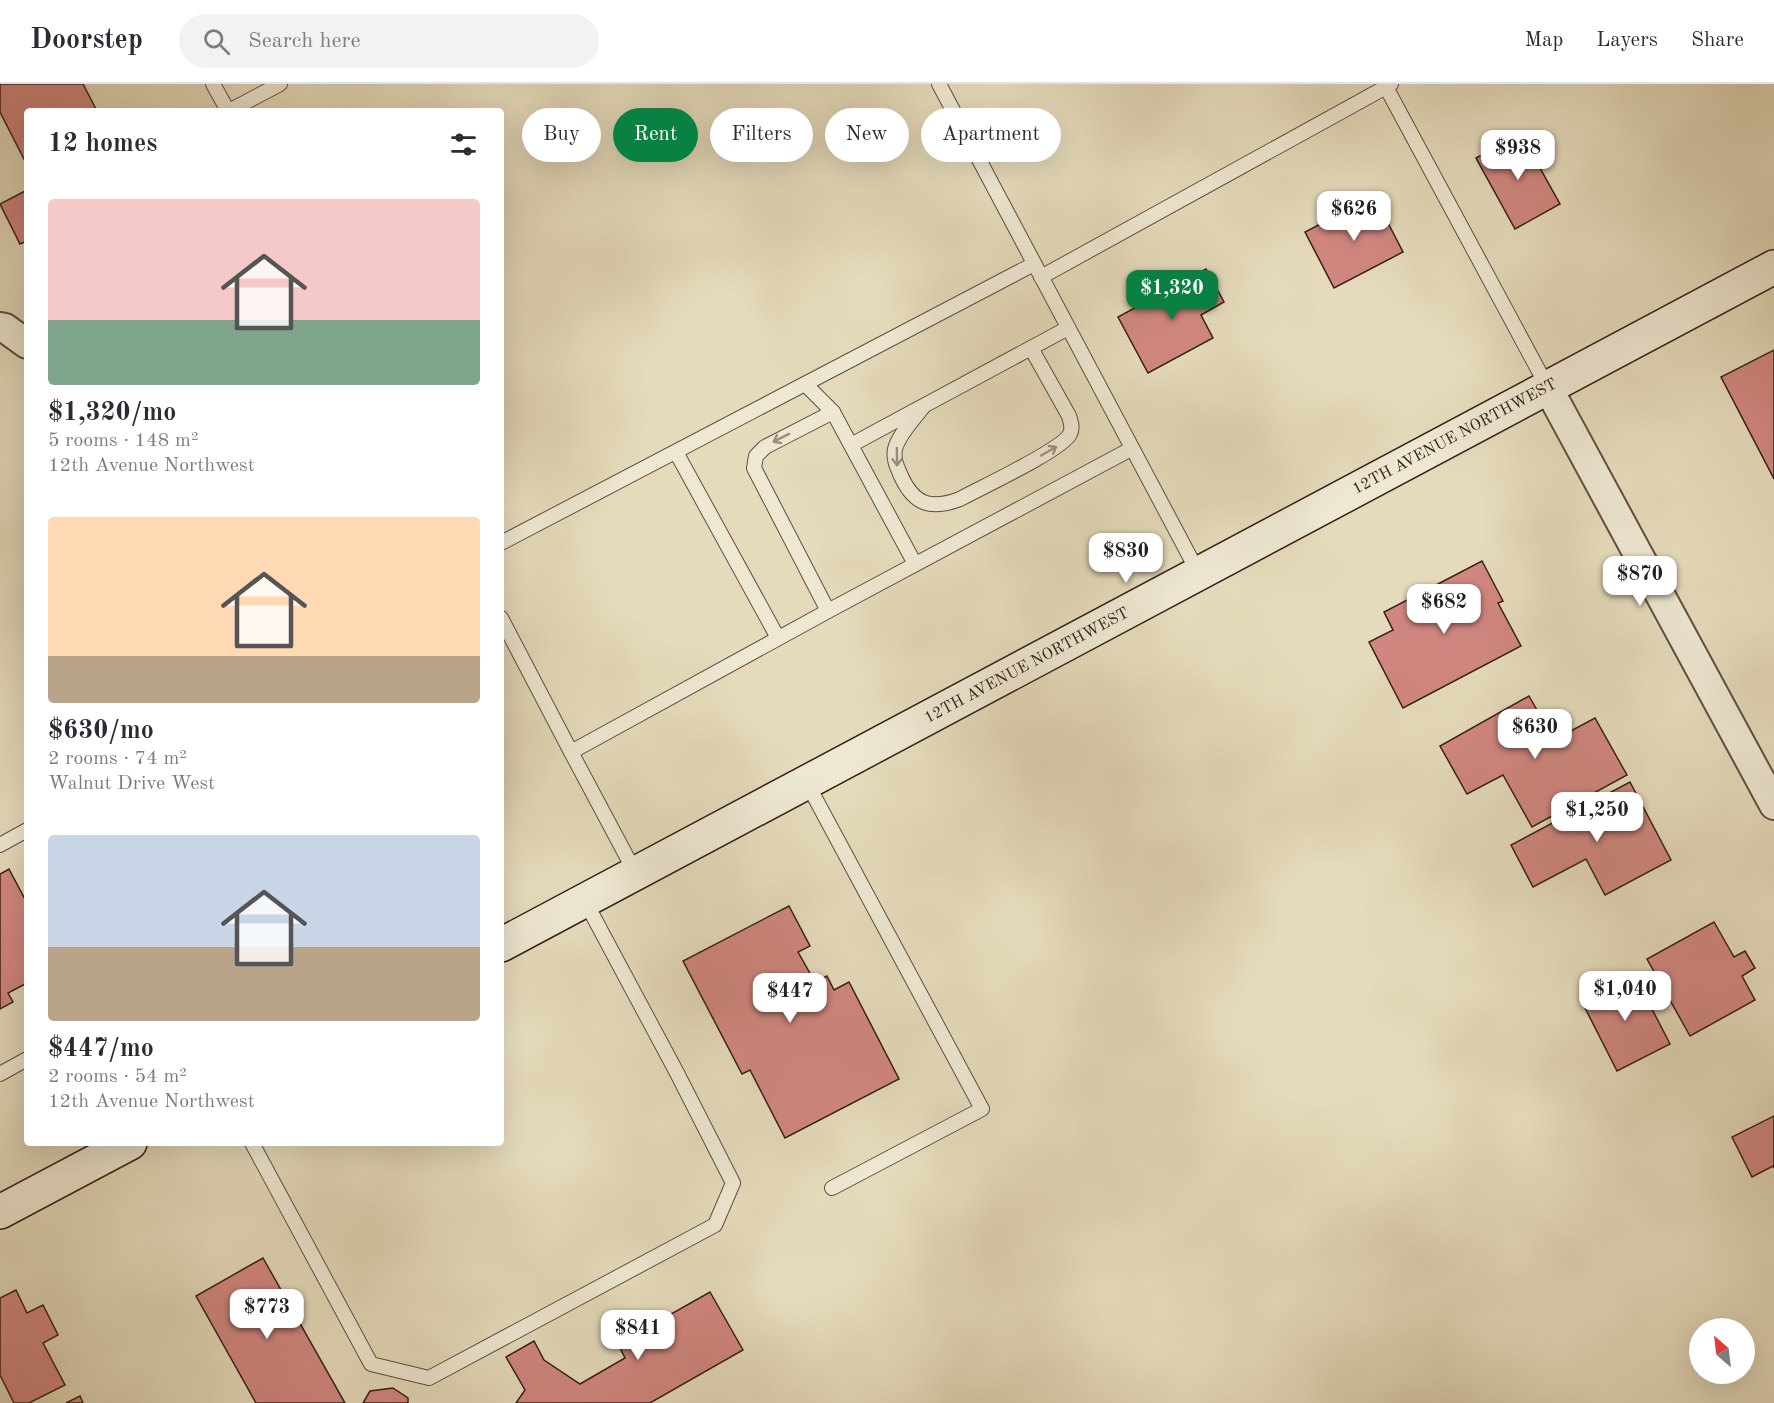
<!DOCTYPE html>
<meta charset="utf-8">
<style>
:root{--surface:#fff;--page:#f2f2f3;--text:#2b2b33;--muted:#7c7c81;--line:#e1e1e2;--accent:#0b8043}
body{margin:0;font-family:"Old Standard TT",serif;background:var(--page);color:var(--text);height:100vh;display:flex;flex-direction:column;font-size:22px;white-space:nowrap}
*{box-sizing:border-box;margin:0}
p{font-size:20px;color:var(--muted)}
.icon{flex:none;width:33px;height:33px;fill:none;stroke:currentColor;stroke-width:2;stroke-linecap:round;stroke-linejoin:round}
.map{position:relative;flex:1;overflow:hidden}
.drawer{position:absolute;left:24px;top:24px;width:480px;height:1038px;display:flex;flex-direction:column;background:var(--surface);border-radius:6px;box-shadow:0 6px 24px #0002}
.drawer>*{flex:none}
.hud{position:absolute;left:522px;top:24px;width:570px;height:54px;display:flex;gap:12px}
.needle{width:39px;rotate:332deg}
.controls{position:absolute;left:1689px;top:1234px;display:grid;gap:12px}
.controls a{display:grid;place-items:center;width:66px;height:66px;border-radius:50%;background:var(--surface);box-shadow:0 6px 24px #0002;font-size:30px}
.price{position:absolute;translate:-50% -51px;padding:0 14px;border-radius:12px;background:#fff;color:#222;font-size:20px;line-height:39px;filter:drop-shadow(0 2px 3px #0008)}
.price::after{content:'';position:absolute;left:50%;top:36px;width:18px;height:14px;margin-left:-9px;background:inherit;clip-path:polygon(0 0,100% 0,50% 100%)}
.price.on{background:var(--accent);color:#fff}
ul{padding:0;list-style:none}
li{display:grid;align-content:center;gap:12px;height:318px;padding:0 24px}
li span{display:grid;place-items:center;height:186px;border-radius:6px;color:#555}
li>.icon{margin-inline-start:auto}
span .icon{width:108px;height:108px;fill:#fffc;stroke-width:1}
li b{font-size:26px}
h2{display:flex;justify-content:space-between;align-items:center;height:72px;padding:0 24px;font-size:26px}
.tag{padding:0 21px;border-radius:27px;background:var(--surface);box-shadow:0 6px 24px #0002;font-size:21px;line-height:54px}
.tag.on{background:var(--accent);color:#fff}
header{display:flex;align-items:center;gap:36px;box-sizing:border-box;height:84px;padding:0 30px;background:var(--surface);border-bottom:2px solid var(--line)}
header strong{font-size:28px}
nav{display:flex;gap:33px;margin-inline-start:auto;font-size:21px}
.search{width:420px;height:54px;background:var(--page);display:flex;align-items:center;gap:15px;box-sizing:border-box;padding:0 21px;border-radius:33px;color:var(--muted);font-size:22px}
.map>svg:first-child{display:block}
</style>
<header>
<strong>Doorstep</strong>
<div class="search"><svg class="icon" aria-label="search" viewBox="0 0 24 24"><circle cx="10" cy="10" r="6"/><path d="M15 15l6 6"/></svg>Search here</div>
<nav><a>Map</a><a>Layers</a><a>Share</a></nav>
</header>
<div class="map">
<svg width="1774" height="1319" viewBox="0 0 1774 1319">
<rect width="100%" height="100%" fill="#e5dbbc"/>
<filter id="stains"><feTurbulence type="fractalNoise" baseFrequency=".00333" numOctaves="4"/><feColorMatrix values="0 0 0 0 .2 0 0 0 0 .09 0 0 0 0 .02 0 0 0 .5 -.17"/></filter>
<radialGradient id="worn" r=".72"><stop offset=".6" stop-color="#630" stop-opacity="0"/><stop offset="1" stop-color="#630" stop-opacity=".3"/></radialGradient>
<!-- building -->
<g fill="#d18781" stroke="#341f17" stroke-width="1.5">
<path d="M0,0h83l14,27h-70v54l-27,-53z"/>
<path d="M1521,50l39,70 -45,25 -39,-71z"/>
<path d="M27,106v51l-7,3 -20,-40z"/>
<path d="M1374,112l29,56 -69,36 -29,-56z"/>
<path d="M1206,185l18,33 -23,13 12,23 -65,35 -30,-56z"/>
<path d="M1774,266v129l-53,-102z"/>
<path d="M1482,477l21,40 -5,2 23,43 -118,62 -34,-66 24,-12 -9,-18z"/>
<path d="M1529,612l25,44 41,-22 32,57 -95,52 -29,-52 -36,19 -27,-48z"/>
<path d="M1630,698l41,78 -66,35 -19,-36 -53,28 -22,-42z"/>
<path d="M9,785l18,34v80l-19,10 5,9 -13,7v-135z"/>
<path d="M789,822l21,40 -12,6 17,30 12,-6 7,14 15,-8 50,97 -114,59 -35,-68 -8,4 -59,-113z"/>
<path d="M1714,838l20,35 11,-6 10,17 -13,8 13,24 -65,36 -43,-77z"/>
<path d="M1634,890l36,70 -53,27 -36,-71z"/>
<path d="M1774,1032v52l-1,-2 -21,11 -20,-40z"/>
<path d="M263,1174l82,145h-89l-60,-107z"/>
<path d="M16,1206l11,23 16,-8 15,30 -15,8 22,42 -36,18h-15l-14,-28v-77z"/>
<path d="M710,1208l33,58 -93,53h-134l9,-13 -19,-33 28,-16 10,19 36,24 45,-26 -7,-14z"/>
<path d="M393,1304l15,10v5h-45l7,-12z"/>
<path d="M80,1312l3,7h-17z"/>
</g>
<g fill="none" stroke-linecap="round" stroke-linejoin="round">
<!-- lane casing -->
<g stroke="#604e40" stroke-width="16">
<g id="lane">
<path d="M213,0l15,27"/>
<path d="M939,0l260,490"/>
<path d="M1391,0l-5,3 162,301"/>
<path d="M229,27l51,-27"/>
<path d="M1041,193l345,-190"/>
<path d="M805,300l28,28 82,152"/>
<path d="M923,323c-9,12 -24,27 -28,42 -2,10 2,18 6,27 13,29 30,34 59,23 20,-11 102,-49 110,-65 3,-6 1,-12 -1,-18l-38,-68"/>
<path d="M851,361l217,-117"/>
<path d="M676,368l102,186"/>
<path d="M501,459l533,-279"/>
<path d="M828,527l-74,-143 2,-12 9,-9 68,-35"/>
<path d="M501,534l70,134 257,-141 303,-162"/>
<path d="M571,668l65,122"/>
<path d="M807,699l175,326 -150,79"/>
<path d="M0,761l27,-15"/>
<path d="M0,990l27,-15"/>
<path d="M252,1059l119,221 58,14 286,-153 18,-42 -56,-110 -92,-172"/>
</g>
</g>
<!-- street casing -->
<g stroke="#604e40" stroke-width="32">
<g id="street">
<path d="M0,243l5,1 22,16"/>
<path d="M1548,304l226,417"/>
</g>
</g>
<!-- secondary casing -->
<g stroke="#341f17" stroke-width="36">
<g id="secondary">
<path d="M501,861l1273,-678"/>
<path d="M0,1128l130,-69"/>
</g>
</g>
<!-- lane -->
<use href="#lane" stroke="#eee8d3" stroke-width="14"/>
<!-- street -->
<use href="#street" stroke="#eee8d3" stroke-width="28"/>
<!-- secondary -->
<use href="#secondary" stroke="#eee8d3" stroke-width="33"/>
</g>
<!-- one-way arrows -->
<defs><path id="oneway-shaft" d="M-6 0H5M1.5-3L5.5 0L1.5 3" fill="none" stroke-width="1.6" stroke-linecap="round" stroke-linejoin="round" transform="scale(1.5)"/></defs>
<g stroke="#9a8e7e">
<use href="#oneway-shaft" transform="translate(781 354) rotate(153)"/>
<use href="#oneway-shaft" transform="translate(1049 367) rotate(-30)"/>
<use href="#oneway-shaft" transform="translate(897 373) rotate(89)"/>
</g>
<g text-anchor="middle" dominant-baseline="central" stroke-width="4.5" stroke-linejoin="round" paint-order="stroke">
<!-- street labels -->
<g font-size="16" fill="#341f17" stroke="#eee8d3">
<text transform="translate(1455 353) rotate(-28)">12TH AVENUE NORTHWEST</text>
<text transform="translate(1027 582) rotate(-28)">12TH AVENUE NORTHWEST</text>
</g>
</g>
<rect width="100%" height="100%" filter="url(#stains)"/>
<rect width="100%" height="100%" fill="url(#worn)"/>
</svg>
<div class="controls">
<a><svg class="needle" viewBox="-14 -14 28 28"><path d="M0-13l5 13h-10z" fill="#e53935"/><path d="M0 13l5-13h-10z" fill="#7c7c81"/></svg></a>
</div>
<b class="price" style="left:1518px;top:97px">$938</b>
<b class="price" style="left:1354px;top:158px">$626</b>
<b class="price on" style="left:1172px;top:237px">$1,320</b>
<b class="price" style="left:1126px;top:500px">$830</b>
<b class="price" style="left:1640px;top:523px">$870</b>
<b class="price" style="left:1444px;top:551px">$682</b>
<b class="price" style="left:1535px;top:676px">$630</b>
<b class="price" style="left:1597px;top:759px">$1,250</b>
<b class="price" style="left:1625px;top:938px">$1,040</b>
<b class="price" style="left:790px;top:940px">$447</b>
<b class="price" style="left:267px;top:1256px">$773</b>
<b class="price" style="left:638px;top:1277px">$841</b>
<div class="hud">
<a class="tag">Buy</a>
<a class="tag on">Rent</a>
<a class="tag">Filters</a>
<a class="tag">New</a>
<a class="tag">Apartment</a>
</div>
<section class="drawer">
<h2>12 homes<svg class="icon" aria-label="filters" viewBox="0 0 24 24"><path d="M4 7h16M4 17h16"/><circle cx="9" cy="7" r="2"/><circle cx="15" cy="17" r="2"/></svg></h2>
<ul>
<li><span style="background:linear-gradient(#f6c9c9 65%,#7fa58c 0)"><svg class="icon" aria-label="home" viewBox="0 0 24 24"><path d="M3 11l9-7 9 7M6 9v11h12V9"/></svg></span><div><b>$1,320/mo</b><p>5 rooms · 148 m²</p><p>12th Avenue Northwest</p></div></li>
<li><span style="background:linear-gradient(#ffd9b3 75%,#b9a48a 0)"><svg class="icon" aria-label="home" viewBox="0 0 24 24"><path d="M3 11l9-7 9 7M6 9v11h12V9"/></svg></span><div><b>$630/mo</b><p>2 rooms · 74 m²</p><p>Walnut Drive West</p></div></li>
<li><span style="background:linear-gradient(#c9d6e8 60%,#b9a48a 0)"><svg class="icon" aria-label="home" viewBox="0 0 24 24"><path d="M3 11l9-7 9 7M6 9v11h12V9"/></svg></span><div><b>$447/mo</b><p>2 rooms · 54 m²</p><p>12th Avenue Northwest</p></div></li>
</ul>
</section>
</div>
